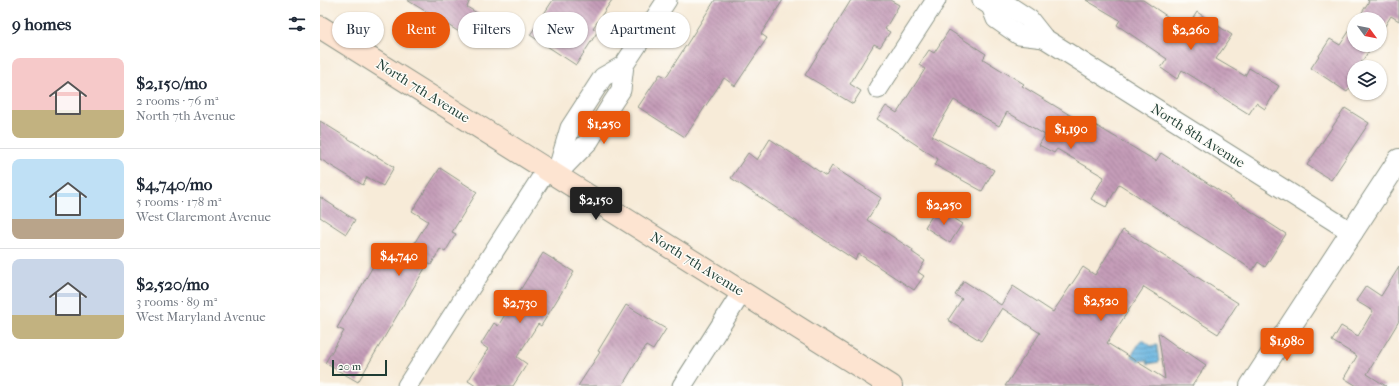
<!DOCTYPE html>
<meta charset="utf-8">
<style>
:root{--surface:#fff;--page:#f2f2f3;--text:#1f2937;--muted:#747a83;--line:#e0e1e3;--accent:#ea580c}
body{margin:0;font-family:"IM FELL French Canon",serif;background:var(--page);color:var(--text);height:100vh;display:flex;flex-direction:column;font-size:15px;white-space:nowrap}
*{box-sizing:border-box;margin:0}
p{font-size:13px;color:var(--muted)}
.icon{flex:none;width:22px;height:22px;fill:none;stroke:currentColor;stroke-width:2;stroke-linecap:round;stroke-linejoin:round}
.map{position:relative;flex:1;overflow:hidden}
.sheet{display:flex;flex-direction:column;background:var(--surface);width:320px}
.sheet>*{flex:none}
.top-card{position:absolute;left:12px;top:12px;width:380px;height:36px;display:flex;gap:8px}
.needle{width:26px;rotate:122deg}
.tools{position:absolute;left:1027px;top:12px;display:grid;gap:8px}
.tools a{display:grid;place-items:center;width:40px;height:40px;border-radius:50%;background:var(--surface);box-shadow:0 1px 3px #0004;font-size:20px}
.scale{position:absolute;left:12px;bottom:10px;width:55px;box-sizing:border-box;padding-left:4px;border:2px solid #1f3d34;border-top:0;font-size:11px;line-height:14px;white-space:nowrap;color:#1f3d34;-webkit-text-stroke:3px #fdfcf7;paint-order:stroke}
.price{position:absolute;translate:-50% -34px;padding:0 9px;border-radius:4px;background:var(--accent);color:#fff;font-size:13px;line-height:26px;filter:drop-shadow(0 1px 2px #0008)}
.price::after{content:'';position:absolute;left:50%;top:24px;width:12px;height:9px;margin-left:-6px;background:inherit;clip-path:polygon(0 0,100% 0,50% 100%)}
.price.selected{background:#222;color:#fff}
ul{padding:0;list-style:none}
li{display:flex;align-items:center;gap:12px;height:100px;padding:0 12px}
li+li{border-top:1px solid var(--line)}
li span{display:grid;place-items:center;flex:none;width:112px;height:80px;border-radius:8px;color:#555}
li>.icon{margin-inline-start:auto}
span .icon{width:48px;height:48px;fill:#fffc;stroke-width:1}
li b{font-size:17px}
h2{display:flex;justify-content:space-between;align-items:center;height:48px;padding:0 12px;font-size:17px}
.pill{padding:0 14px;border-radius:18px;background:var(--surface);box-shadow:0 1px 3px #0004;font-size:14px;line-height:36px}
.pill.selected{background:var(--accent);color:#fff}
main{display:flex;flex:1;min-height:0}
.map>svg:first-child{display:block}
</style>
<main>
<section class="sheet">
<h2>9 homes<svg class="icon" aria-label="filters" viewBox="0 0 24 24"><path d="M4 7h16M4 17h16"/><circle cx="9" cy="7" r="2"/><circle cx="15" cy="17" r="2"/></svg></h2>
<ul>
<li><span style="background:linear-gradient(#f6c9c9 65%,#c2b280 0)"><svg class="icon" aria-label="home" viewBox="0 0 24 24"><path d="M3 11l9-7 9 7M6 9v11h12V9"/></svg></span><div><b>$2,150/mo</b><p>2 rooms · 76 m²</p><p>North 7th Avenue</p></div></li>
<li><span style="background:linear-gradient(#bfe0f5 75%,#b9a48a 0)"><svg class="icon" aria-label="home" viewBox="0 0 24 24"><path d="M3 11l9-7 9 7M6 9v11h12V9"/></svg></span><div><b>$4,740/mo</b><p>5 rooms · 178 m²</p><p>West Claremont Avenue</p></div></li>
<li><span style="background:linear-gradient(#c9d6e8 70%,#c2b280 0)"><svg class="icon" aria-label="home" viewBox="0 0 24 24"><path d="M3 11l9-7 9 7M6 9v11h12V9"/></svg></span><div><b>$2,520/mo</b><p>3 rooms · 89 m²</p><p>West Maryland Avenue</p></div></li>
</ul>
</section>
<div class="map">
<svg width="1079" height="386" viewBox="0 0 1079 386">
<defs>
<pattern id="water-rules" width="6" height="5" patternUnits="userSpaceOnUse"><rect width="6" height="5" fill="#66b3df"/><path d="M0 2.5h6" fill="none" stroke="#5393b6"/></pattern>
<pattern id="building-back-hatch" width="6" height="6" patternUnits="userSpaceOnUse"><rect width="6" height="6" fill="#c59cb8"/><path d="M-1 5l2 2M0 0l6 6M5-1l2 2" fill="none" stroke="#9f8096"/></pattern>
</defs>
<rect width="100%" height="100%" fill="#fdfcf7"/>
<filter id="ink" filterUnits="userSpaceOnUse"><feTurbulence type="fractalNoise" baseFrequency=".025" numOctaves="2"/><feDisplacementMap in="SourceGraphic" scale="8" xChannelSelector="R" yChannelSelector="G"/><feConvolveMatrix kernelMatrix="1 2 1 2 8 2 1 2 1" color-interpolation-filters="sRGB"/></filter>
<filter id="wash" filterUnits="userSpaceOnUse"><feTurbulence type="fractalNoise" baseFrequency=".012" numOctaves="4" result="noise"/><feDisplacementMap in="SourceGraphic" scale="16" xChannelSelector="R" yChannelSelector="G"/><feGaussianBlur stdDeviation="0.9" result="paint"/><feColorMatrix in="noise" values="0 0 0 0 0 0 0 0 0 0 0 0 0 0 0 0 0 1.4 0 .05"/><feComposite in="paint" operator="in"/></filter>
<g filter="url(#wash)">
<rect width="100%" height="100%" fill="#f7ebd8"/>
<!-- water -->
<path fill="url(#water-rules)" stroke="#42788a" d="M822,339l9,7 6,-1 2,17 -11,2 -1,-4 -8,1 -8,-5z"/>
<g id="blocks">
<!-- building -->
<g fill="url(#building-back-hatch)">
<path d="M87,0h63l-3,7 15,9 -13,22z"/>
<path d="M233,0h59l-19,28 5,3 -22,34 -46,-30z"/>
<path d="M395,0h68l-22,34 6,4 -32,48 -11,-8 -39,59 -47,-30 22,-33 6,3z"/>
<path d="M531,0h39l9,5 -14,24 5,3 -10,15 -6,-3 -24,40 11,7 -8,13 -48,-29z"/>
<path d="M766,0h57l43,29 11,-17 35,23 -16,24 29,17 4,-8 30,18 -14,23 -9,-6 -7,11 -35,-22v-2l-32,-20 -5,9 -16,-11 6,-9 -50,-34 3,-5z"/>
<path d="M1047,0h32v21l-8,-5 -11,18v-15h-22l11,-18z"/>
<path d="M1034,24v21h19l-15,22h-4v15l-7,10 -36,-24 19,-29 10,6z"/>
<path d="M629,30l37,24 -3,5 41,25 -2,2 71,43 2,-4 61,36 5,-8 125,81 -21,33 -7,-5 -5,8 -134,-86 -13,23 -15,-8 13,-22 -47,-28 -3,4 -15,-8 6,-10 -38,-23 -8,14 -45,-26 -22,36 62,34 -12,21 -47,-26 3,-6 -61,-40 9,-13 11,7 28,-44 -6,-4 10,-15 5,3z"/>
<path d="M1025,108l24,15 -38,57 -24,-15z"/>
<path d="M0,121l74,46 -11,19 -16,-9 -4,8 -43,-26z"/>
<path d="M450,139l56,37 6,-10 49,32 -14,22 46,30 -1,2 13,9 -7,11 6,4 -10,14 -55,-36 -4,6 -124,-82 17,-25 9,7z"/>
<path d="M120,168l37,24 -25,40 4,2 -11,18 -5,-3 -9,16 -3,-2 -70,119 -33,-19 19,-32 -7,-3 42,-72 20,12 29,-47 -16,-10z"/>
<path d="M0,197l35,23 -9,14 -26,-17z"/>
<path d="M617,208l25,16 -12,19 -25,-16z"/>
<path d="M803,230l115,73 -20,31 -74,-47 -35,53 -2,3 58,36 -7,-46 28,20 1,-1 19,13 -14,21h-187l35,-53 -38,-25 -21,33 -33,-21 14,-21 -7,-4 9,-14 37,24 12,-19 40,26 30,-45 12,8z"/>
<path d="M223,253l31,19 -33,54 -3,-2 -21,33 10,7 -14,22h-37l-8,-5 20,-32 -7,-5 13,-21 4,3z"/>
<path d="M1079,267v54l-32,53 19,12h-29l-13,-8 13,-22 -25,-15 9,-15 17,10 15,-25 -17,-10 10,-15 15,10z"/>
<path d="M306,305l40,24 -13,21 -7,-4 -24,40h-44l22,-34 -2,-1z"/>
</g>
</g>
</g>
<g filter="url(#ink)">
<use href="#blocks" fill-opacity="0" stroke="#8b9486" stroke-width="1"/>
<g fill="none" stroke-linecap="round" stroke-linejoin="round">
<!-- minor casing -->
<g stroke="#8b9486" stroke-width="21">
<g id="minor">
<path d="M662,0l9,6 15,-2 23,15 15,19 309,195"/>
<path d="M671,6l5,13 23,16 25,3"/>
<path d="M558,89l58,-89"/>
<path d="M237,172l13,-44 33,-51 21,-12"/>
<path d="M236,175l33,-34 24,-39 8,-12 3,-25 43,-65"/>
<path d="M87,386l140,-217"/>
<path d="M362,386l60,-94"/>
</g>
</g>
<!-- tertiary casing -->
<g stroke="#8b9486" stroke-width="24">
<path id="tertiary" d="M931,386l148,-226"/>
</g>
<!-- secondary casing -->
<g stroke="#8b9486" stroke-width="24">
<path id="secondary" d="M0,27l571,359"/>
</g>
<!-- minor -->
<use href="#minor" stroke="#fff" stroke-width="19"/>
<!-- tertiary -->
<use href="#tertiary" stroke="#fff" stroke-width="22"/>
<!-- secondary -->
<use href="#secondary" stroke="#fde4d1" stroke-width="22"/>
</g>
</g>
<g text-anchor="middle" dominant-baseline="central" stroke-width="3" stroke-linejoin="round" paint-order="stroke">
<!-- street labels -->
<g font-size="14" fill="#1f3d34" stroke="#fdfcf7">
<text transform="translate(103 91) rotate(32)">North 7th Avenue</text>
<text transform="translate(878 136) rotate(32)">North 8th Avenue</text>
<text transform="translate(377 264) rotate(32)">North 7th Avenue</text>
</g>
</g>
</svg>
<div class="tools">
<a><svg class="needle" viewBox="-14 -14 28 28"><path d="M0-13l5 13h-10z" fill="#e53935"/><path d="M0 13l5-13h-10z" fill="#747a83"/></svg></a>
<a><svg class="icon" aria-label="layers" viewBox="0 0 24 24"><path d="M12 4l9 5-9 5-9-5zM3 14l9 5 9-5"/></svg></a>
</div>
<div class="scale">20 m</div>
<b class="price" style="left:871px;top:51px">$2,260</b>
<b class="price" style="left:284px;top:145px">$1,250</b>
<b class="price" style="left:751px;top:150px">$1,190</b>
<b class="price selected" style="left:276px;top:221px">$2,150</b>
<b class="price" style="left:624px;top:226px">$2,250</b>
<b class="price" style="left:79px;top:277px">$4,740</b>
<b class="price" style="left:781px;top:322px">$2,520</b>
<b class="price" style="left:200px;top:324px">$2,730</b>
<b class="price" style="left:967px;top:362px">$1,980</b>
<div class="top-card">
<a class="pill">Buy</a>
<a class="pill selected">Rent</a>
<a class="pill">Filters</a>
<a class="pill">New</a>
<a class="pill">Apartment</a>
</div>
</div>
</main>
